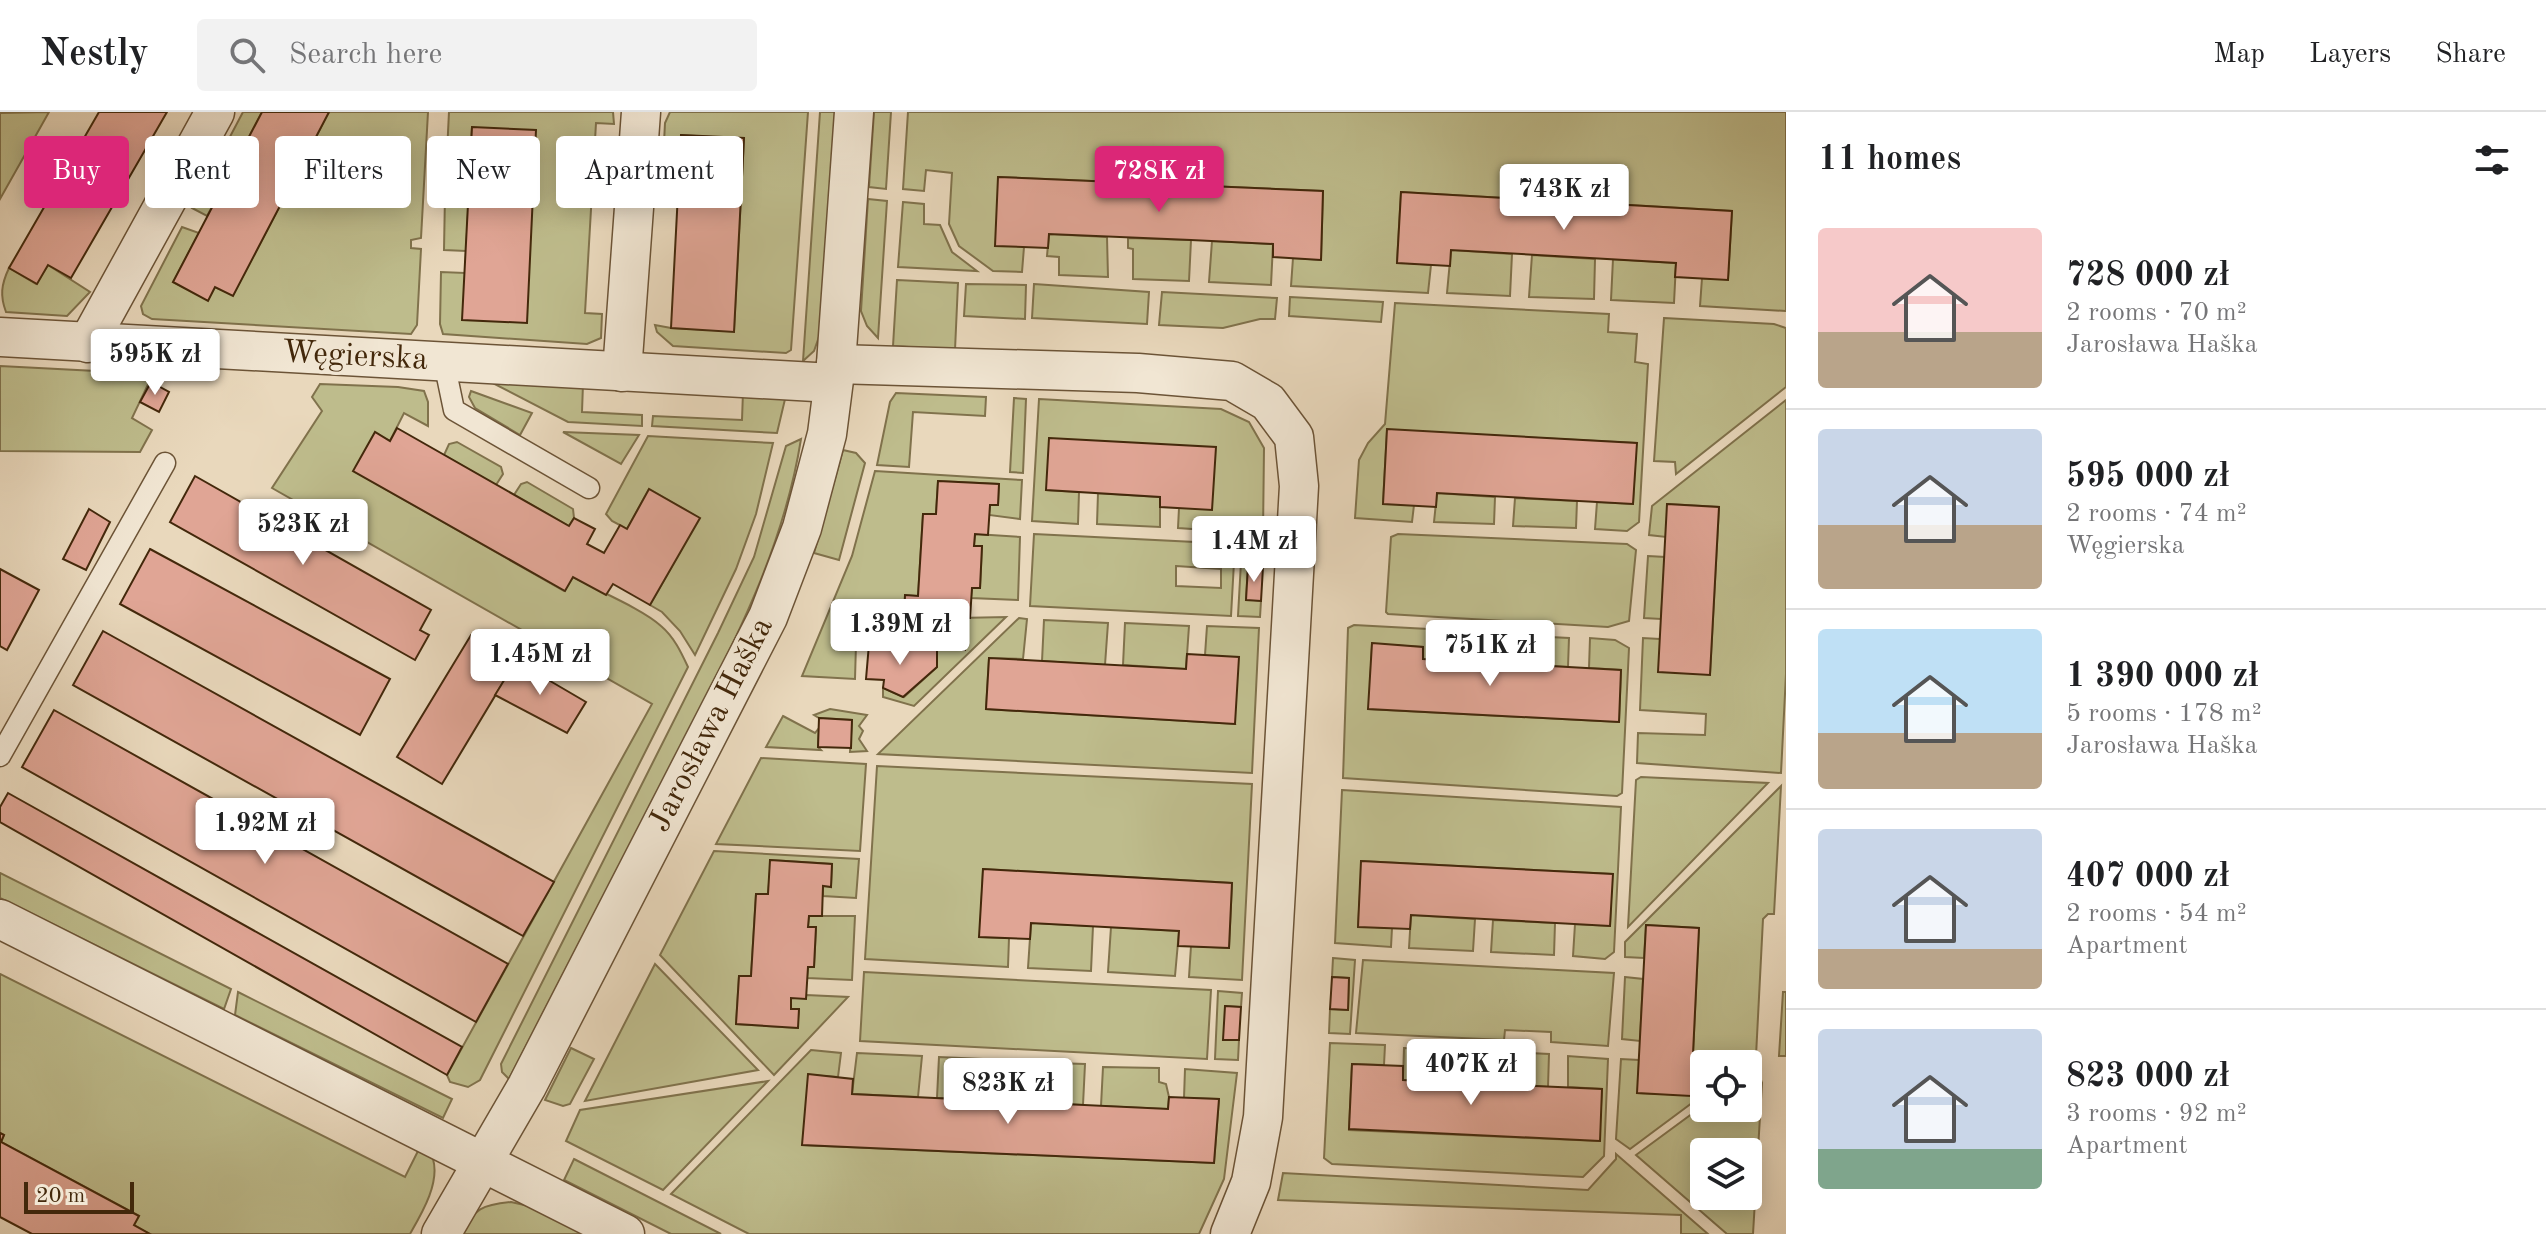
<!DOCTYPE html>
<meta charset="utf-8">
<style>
:root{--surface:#fff;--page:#f2f2f2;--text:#202124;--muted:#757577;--line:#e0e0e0;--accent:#db2777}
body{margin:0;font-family:"Old Standard TT",serif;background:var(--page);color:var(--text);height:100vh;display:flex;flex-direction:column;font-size:30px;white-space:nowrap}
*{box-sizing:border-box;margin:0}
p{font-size:26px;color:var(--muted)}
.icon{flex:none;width:44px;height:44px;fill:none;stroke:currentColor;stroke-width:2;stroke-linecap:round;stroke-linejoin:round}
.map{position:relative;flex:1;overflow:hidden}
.panel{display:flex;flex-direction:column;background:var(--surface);width:760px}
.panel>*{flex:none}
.hud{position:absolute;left:24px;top:24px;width:760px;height:72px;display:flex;gap:16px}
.tools{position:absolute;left:1690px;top:938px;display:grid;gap:16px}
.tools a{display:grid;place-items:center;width:72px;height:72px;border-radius:8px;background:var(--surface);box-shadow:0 4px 20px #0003;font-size:40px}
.scale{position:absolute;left:24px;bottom:20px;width:110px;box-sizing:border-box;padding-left:8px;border:4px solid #43280b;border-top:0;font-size:22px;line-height:28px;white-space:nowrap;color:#43280b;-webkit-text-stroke:6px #f1e6d3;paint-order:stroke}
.price{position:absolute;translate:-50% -68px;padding:0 18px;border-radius:8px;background:#fff;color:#222;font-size:26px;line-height:52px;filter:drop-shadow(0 2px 4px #0008)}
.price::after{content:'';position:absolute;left:50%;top:48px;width:24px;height:18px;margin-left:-12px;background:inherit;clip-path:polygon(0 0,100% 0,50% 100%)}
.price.on{background:var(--accent);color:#fff}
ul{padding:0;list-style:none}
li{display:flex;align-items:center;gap:24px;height:200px;padding:0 32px}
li+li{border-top:2px solid var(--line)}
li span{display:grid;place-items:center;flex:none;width:224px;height:160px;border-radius:8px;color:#555}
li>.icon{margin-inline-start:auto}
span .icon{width:96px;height:96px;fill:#fffc;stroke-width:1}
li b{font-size:34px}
h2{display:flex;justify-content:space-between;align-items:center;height:96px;padding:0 32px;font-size:34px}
.chip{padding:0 28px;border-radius:8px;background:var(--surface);box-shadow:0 4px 20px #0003;font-size:28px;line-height:72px}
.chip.on{background:var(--accent);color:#fff}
header{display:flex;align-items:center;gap:48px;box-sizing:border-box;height:112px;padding:0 40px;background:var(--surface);border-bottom:2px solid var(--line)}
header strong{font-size:38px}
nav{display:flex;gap:44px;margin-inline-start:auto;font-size:28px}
.search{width:560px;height:72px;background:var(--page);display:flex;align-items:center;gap:20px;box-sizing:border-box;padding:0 28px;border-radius:8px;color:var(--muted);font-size:30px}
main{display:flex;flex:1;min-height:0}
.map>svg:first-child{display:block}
</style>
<header>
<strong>Nestly</strong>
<div class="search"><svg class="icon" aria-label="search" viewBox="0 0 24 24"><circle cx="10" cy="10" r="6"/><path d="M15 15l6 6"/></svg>Search here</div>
<nav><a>Map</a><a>Layers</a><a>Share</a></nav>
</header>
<main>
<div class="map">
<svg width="1786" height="1122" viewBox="0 0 1786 1122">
<rect width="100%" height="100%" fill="#e9d8bc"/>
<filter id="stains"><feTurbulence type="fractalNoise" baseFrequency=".0025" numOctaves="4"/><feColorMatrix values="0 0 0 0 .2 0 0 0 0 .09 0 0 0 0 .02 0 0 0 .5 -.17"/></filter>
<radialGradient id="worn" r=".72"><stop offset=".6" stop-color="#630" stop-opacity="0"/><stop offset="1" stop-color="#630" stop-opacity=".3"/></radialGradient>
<!-- green -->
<g fill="#bebc8c" stroke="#80724c" stroke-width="2" fill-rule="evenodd">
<path d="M49,0l-49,87v-86z"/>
<path d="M243,0h19l-23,44 -15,-8z"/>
<path d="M329,0h99l-7,126 -10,2v8l10,1 -4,76 -6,9 -259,-15 -9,-5 -2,-8 41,-79 17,6 -26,49 35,18 7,-13 18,8z"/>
<path d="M449,0h164l1,12 -18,-1 -11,190 17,1 -1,24 -14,6 -144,-10 -3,-10 1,-52 24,1 7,-146 -3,48 -23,-2z"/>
<path d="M670,0h138l-17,238 -5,3 -113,-7 -16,-14 -2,-7 16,3 63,3 10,-192 -63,-4 -2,47h-17l3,-59z"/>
<path d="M820,0h16l-14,216 -8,23 -11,10z"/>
<path d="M874,0h17l-5,77 -17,-2z"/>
<path d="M908,0h878v199l-86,-5 2,-28 26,1 4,-68 -331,-19 -4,70 34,3 -3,28 -137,-7 2,-28 28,2 2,-69 -324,-14 25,70 -2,25 -29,-1 -34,-25 -10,-22 3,-51 -26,-3 -2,21 -21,-2z"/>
<path d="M215,52l16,8 -24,44 -15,-8z"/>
<path d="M469,82l-3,57 -22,-1 1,-55z"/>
<path d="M868,87l19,2 -9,137 -11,-12 -6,-15z"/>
<path d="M903,90l21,2v20l16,1 12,27 25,19 -79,-4z"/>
<path d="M1049,122l58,3 1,40 -49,-2v-18l-12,-1z"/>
<path d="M1128,126l63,2 -2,41 -56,-2v-30l-5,-1z"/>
<path d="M1212,129l61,3 -2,41 -62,-3z"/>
<path d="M1451,138l61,4 -2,42 -63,-3z"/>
<path d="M1532,143l63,4 -1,40 -65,-2z"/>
<path d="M1613,147l63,4 -2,40 -63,-3z"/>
<path d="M48,153l42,27 -23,24 -61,-4c-6,-16 -5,-27 3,-44l27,16z"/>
<path d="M897,168l61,3 -3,67 -62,-4z"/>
<path d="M966,172l60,1 -1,34 -61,-3z"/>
<path d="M1034,172l115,8 -2,32 -115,-6z"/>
<path d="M1162,180l115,6 -2,21h-15l-37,9 -64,-3z"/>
<path d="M1290,185l93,5 -2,20 -92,-6z"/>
<path d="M1395,191l214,11 -1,18 29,2 -2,28 13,2 -9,158 -12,9 -32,-2 2,-27 36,2 3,-61 -249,-13 -4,73 31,2 -2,17 -57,-4 4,-58 9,-17 17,-19z"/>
<path d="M1664,206l110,6 12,4v59l-110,87 -1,-12 -21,-1z"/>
<path d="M0,254l153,8 -21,44 20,12 -12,22 -140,-1z"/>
<path d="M483,266l100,6 -1,28 60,3v11l-74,-4z"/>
<path d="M320,272l78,3 26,4 4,11v24l-24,-13 -14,28 -15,-8 -21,38 210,120 9,-14c23,13 70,32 88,49 13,11 20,26 27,41l-208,413 -12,7 -18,-5 -3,-7 205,-371 -380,-216 50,-77 -10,-14z"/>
<path d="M471,279l61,22 -12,22 -45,-27 -6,-11z"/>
<path d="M743,280l43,3 -9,38 -125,-7 1,-10 89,4z"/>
<path d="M896,281l90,4 -1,19 -72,-4 -4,55 -32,-2 13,-63z"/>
<path d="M1014,286l12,1 -3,74 -13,-1z"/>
<path d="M1039,287l182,10 28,13 15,26 -1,86 -85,-6 1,-20 36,-60 -169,42 33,2 -1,32 -46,-3z"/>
<path d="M1786,288v274l-5,99 -144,-10 1,-30 67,2 1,-21 -66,-4 3,-72 17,1 50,35 9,-167 -51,-3 -2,33 -17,-2 3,-29z"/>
<path d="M563,320l76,3 -18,29z"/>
<path d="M648,324l125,7 -17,71 -20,55 -41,86 -15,-24 -18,-19 -12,-7 49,-87 -50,-29 -22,40 -15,-8 -6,-7z"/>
<path d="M801,327c-19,121 -78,225 -133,332 -53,102 -106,205 -159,308l-7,-7 -1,-8 217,-431 36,-76 32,-111z"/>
<path d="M457,330l44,25 2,7 -7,11 -52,-30 5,-11z"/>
<path d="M843,338l13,3 9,10 -26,97 -25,-7z"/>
<path d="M875,359l147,9 -2,39 -31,-4 1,-10h8l1,-21 -61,-3 -2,33h-13l-5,82 -13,-1 -2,52 -47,-3 -1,35 -53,-3 50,-120z"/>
<path d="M527,370l46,27 1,9 -5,8 -55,-31 7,-11z"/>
<path d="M1098,381l62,4v30l-63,-3z"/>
<path d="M1437,381l58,4 -1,27 -60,-2z"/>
<path d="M1515,386l62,3 -1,27 -63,-2z"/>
<path d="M975,422l45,3 -2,63 -47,-2 1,-10h8l2,-41 -8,-1z"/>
<path d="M1034,422l201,10 -4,72 -201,-10zM1176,454l45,3v19l-45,-2z"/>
<path d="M1398,422l229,10 9,6 -7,71 -21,6 -220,-13 -2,-2 5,-75z"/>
<path d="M1242,432l22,2 -1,21 -15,-1 -2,33 15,2 -1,16 -22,-1z"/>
<path d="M1648,444l17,1 -4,62 -17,-1z"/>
<path d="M1006,505l-92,89 -31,-9v-9l21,9 33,-30v-18l27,1 2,-21h-9l1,-11z"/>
<path d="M1019,506l8,1 -4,40 -34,-1 -3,51 249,15 -30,-69 2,-29 52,2 -7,145 -374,-19z"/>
<path d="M1044,508l64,3 -3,42 -63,-4z"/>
<path d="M1125,511l64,3 -3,43 -63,-4z"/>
<path d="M1354,513l130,7 -1,30 -60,-3v-12l-51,-3 -3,65 250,13 2,-52 -32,-2 1,-30 25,2 14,8 -7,145 -5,3 -274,-18 5,-150z"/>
<path d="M1506,523l63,3 -1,29 -63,-3z"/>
<path d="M830,597l37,6 -8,11 4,5 -4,8 8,12 -17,1 2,-32 -33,-2 -5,-3z"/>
<path d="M783,604l32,17 4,-5 -1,19 3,3 -55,-3z"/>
<path d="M761,646l105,6 -6,87 -144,-7z"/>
<path d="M877,654l375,18 -10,196 -53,-3 2,-31 38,2 3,-65 -249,-14 -3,68 29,1 -1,29 -143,-8z"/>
<path d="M1641,665l127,6 -140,144 8,-147z"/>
<path d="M1781,674l-7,128h-6l-5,5 -7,137 -11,8h-41v30l-74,55 -14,-10 5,-80 18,1 -1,33 53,2 8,-167 -53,-3 -2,33 -19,-1v-15z"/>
<path d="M1342,678l279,17 -7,145 -9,7 -32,-3 2,-32 35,2 2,-52 -250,-13 -4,65 34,2 -1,19 -56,-4z"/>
<path d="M714,739l145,8 -3,39 -33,-2v-10h8l1,-22 -61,-4 -3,34h-12l-5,82h-12l-3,48 61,4 2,-18 -8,-1v-11l15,-3 42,2 -74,78 -114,-120z"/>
<path d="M0,761l231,116 -7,20 -224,-111z"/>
<path d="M1411,803l64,4 -2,32 -64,-3z"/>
<path d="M809,804h46l-3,64 -45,-2 1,-11h6l2,-39 -8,-1z"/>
<path d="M1493,808l62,3 -1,32 -63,-3z"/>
<path d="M1031,811l62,3 -2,45 -63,-3z"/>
<path d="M1111,815l68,4 -4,45 -67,-4z"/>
<path d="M1333,846l22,2 -5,74 -21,-1 1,-24 18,1 1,-32 -17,-1z"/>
<path d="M1363,848l251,13 -6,73 -57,-4v-10l-46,-2 -1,10 -148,-7z"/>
<path d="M655,852l103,106 -173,31z"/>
<path d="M864,860l347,18 -4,69 -347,-18z"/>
<path d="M0,862l405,203 14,-28 14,10c7,24 -11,54 -23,75h-260l-16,-9 5,-9 -138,-74 3,-7 -4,-2z"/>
<path d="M1625,865l18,2 -3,62 -18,-2z"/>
<path d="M1218,879l24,2 -1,14 -15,-1 -2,34h15l-1,20 -23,-1z"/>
<path d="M238,880l214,107 -9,19 -208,-103z"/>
<path d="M1783,880h3v64h-7z"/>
<path d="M1330,931l55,2 -1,20 -32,-1 -3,66 250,11 3,-52 -34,-2v-31l40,3 -4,97 -21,21 -251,-13 -8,-6z"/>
<path d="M571,936l23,11 -24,45 -7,2 -18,-6z"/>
<path d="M1404,936l64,4 -1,31 -64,-3z"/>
<path d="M811,938l30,3 -3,24 -29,-2 -6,70 411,18 5,-64 -35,-1 1,-29 52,4 -13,106 -25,55h-450l-78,-40z"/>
<path d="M1487,939l62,3 -1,33 -62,-4z"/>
<path d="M857,941l65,3 -4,41 -66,-3z"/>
<path d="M939,945l65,3 -3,41 -64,-3z"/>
<path d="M1020,950l65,2 -2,41 -64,-3z"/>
<path d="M1756,954l6,17 -9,151h-26l-91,-79 68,-50v3h44v-36zM1704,1040h44v44h-44z"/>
<path d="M1103,955l56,1v14l7,2 3,13 -1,12 -67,-3z"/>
<path d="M768,969l-105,109 -97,-49 14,-31z"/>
<path d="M1616,1042l92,80h-27v-19l-403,-15 5,-27 305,17 28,-31z"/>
<path d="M574,1047l147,75h-50l-107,-54z"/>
<path d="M511,1090l22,5 51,27h-124c15,-26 22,-29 51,-32z"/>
</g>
<!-- building -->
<g fill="#e0a595" stroke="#43280b" stroke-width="2">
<path d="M99,0h68l-96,166 -23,-13 -11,19 -28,-16z"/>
<path d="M262,0h67l-96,184 -18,-9 -7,14 -35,-19z"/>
<path d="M472,15l64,3 -9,193 -65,-3z"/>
<path d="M681,23l63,3 -10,194 -63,-4z"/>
<path d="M998,65l325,14 -2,69 -48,-3v-13l-82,-4 -142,-6 -1,14 -53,-2z"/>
<path d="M1401,80l331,19 -4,69 -53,-3 1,-14 -225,-13 -1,16 -53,-3z"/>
<path d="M151,270l18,10 -10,20 -19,-10z"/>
<path d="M397,316l172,98 5,-8 21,11 -8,15 17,9 16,-28 7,4 22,-40 51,29 -50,87 -37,-21 -7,11 -33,-18 -8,14 -212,-120 22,-39 15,9z"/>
<path d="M1387,317l250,14 -4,61 -196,-11 -1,14 -53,-3z"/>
<path d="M1049,326l167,9 -4,63 -52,-3v-10l-114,-7z"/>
<path d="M195,364l236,134 -11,20 9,5 -14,25 -245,-138z"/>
<path d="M938,369l61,3 -1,21h-8l-2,30 -13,-1 -1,12h8l-2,42h-8l-2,30h-12l-1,11h9l-1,21 -62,-3 2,-52 13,1 5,-82h13z"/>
<path d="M1667,392l52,3 -9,168 -52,-3z"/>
<path d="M89,397l21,13 -24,48 -23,-11z"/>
<path d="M150,437l240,130 -30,56 -240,-131z"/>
<path d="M1248,454l15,1 -2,34 -15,-1z"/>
<path d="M0,457l39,21 -32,60 -7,-4z"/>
<path d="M103,519l451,251 -31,54 -450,-251z"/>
<path d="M471,523l45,26 -74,123 -45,-27z"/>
<path d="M1372,531l51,4v12l198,11 -2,52 -251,-13z"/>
<path d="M869,532l68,6v17l-34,30 -20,-9 1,-8 -18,-1z"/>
<path d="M1187,542l52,3 -4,67 -249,-15 3,-51 197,11z"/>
<path d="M516,549l70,41 -19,31 -72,-38z"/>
<path d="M54,598l454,254 -32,58 -454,-255z"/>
<path d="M819,606l33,2 -1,28 -33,-1z"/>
<path d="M8,681l454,254 -15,28 -447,-253v-15z"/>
<path d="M770,748l62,4 -1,23 -8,-1 -1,30h-13l-1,11h8l-2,40h-6l-2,32 -15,-1v11h8l-1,19 -62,-4 3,-48h12l5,-82h12z"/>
<path d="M1361,749l252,13 -3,52 -199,-11 -1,14 -52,-2z"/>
<path d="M983,757l249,14 -3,65 -51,-2 1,-15 -148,-8 -1,16 -51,-2z"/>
<path d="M1646,813l53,3 -8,168 -54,-3z"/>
<path d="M1332,865l17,1 -1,32 -18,-1z"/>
<path d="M1225,894l16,1 -2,33h-16z"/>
<path d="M1352,952l51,2v14l199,9 -2,52 -251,-12z"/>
<path d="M808,962l45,5 -1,15 316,15 1,-12 50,2 -5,64 -412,-18z"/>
<path d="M0,1021l4,2 -3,7 138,74 -5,9 16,9h-118l-32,-17z"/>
</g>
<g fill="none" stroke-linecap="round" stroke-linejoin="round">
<!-- service casing -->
<g stroke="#6c5437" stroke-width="23">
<g id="service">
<path d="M444,250l10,48 135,78"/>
<path d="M0,644l165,-293"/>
</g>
</g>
<!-- minor casing -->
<g stroke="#6c5437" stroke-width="41">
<g id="minor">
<path d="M0,225l833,46"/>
<path d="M88,231l127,-231"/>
<path d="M836,252l302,9 94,8 36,21 26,35 5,49 -36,631 -12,65 -21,52"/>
<path d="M622,260l19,-260"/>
<path d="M0,807l625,315"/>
<path d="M441,1122l86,-148 241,-469 34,-89 25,-94 9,-70 18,-252"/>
</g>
</g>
<!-- service -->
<use href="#service" stroke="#f1e6d3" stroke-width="20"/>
<!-- minor -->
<use href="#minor" stroke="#f1e6d3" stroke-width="38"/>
</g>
<g text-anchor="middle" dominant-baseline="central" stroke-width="7" stroke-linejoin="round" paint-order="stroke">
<!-- street labels -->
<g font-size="32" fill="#43280b" stroke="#f1e6d3">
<text transform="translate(355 245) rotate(3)">Węgierska</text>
<text transform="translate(712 613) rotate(-63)">Jarosława Haška</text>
</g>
</g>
<rect width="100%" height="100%" filter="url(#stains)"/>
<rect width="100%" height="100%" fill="url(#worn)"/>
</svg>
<div class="tools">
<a><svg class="icon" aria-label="locate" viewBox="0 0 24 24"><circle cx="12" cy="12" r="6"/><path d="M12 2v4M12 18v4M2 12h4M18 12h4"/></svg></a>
<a><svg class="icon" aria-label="layers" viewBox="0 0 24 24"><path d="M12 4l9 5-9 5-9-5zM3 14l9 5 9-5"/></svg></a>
</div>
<div class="scale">20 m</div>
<b class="price on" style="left:1159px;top:102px">728K zł</b>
<b class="price" style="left:1564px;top:120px">743K zł</b>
<b class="price" style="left:155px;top:285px">595K zł</b>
<b class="price" style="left:303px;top:455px">523K zł</b>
<b class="price" style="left:1254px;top:472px">1.4M zł</b>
<b class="price" style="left:900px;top:555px">1.39M zł</b>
<b class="price" style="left:1490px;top:576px">751K zł</b>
<b class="price" style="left:540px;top:585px">1.45M zł</b>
<b class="price" style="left:265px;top:754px">1.92M zł</b>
<b class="price" style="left:1471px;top:995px">407K zł</b>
<b class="price" style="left:1008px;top:1014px">823K zł</b>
<div class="hud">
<a class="chip on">Buy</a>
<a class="chip">Rent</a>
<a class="chip">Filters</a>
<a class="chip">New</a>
<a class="chip">Apartment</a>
</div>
</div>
<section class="panel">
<h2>11 homes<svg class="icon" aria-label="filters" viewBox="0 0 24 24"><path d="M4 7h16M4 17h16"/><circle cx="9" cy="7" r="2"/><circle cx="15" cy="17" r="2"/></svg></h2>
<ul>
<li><span style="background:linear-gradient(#f6c9c9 65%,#b9a48a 0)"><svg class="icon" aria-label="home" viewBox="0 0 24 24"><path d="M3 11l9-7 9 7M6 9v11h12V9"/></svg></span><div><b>728 000 zł</b><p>2 rooms · 70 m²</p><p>Jarosława Haška</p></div></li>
<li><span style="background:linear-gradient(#c9d6e8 60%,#b9a48a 0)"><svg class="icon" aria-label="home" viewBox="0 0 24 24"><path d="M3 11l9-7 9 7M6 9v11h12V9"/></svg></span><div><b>595 000 zł</b><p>2 rooms · 74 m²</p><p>Węgierska</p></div></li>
<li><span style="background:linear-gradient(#bfe0f5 65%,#b9a48a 0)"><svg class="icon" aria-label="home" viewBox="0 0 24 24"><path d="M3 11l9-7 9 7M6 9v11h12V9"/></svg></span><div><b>1 390 000 zł</b><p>5 rooms · 178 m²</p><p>Jarosława Haška</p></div></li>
<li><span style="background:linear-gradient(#c9d6e8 75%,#b9a48a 0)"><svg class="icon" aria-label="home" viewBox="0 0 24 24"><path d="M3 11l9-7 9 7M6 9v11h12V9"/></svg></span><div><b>407 000 zł</b><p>2 rooms · 54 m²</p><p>Apartment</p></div></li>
<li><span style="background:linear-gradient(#c9d6e8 75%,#7fa58c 0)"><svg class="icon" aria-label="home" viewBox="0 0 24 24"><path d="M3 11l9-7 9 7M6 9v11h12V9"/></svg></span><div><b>823 000 zł</b><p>3 rooms · 92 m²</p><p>Apartment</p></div></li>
</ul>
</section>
</main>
